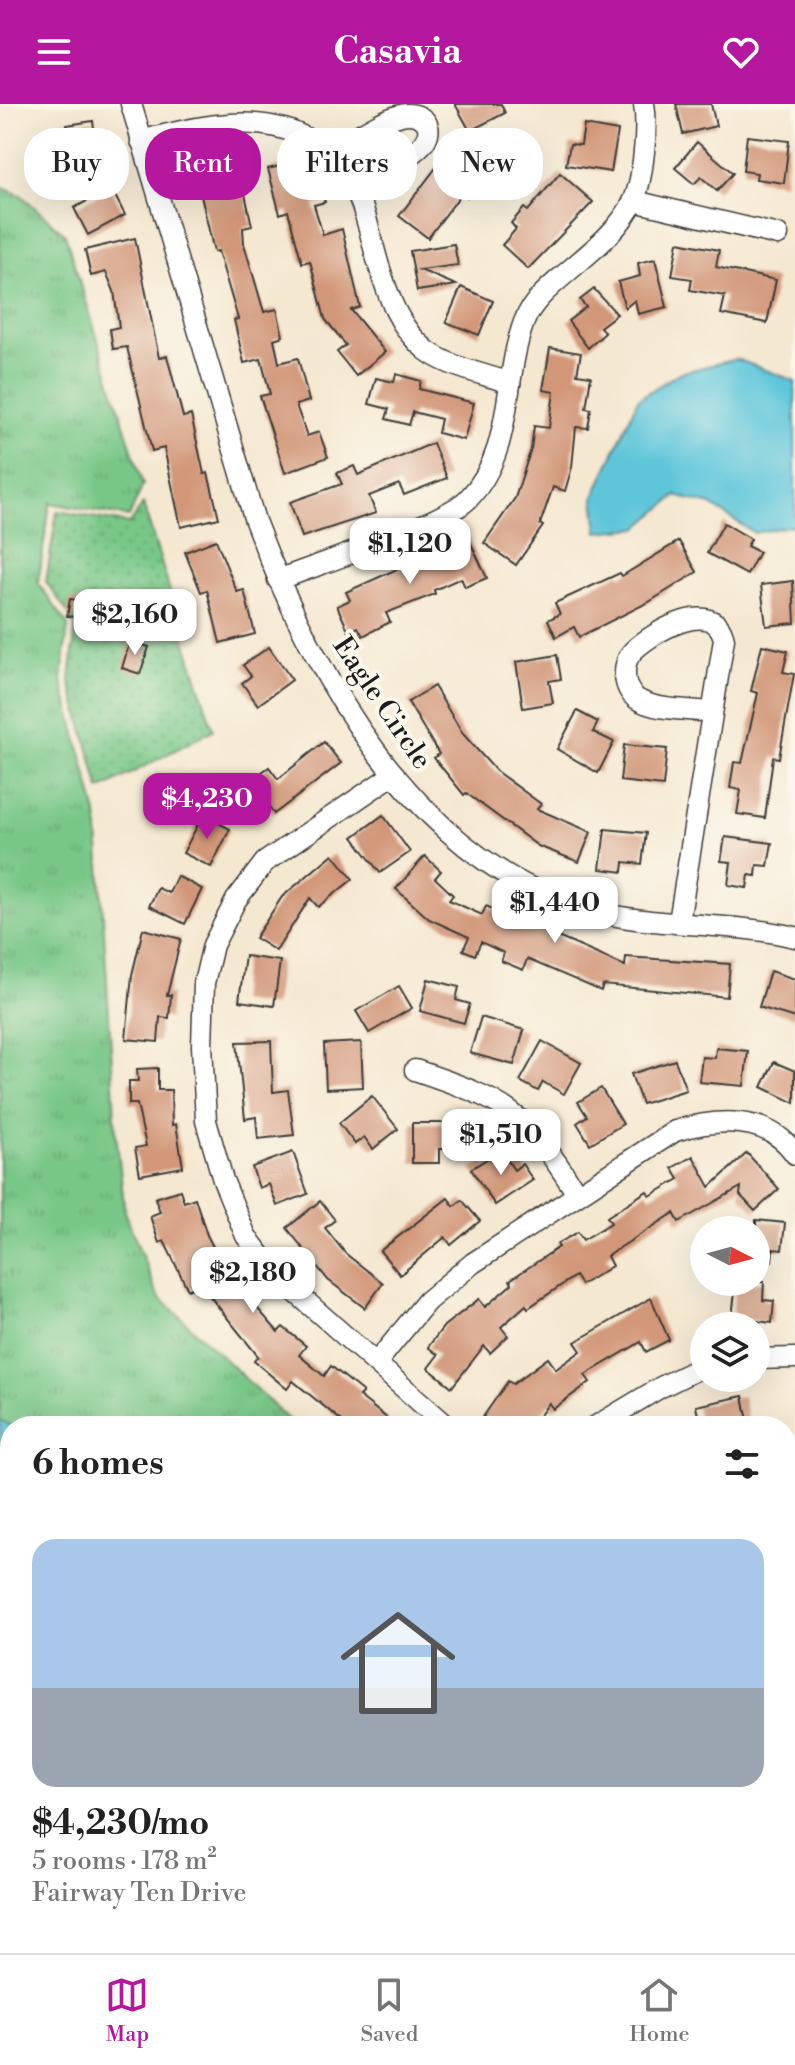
<!DOCTYPE html>
<meta charset="utf-8">
<style>
:root{--surface:#fff;--page:#f2f2f2;--text:#222;--muted:#767676;--line:#e0e0e0;--accent:#b5179e}
body{margin:0;font-family:"Libre Bodoni",serif;background:var(--page);color:var(--text);height:100vh;display:flex;flex-direction:column;font-size:30px;white-space:nowrap}
*{box-sizing:border-box;margin:0}
p{font-size:26px;color:var(--muted)}
.icon{flex:none;width:44px;height:44px;fill:none;stroke:currentColor;stroke-width:2;stroke-linecap:round;stroke-linejoin:round}
.map{position:relative;flex:1;overflow:hidden}
.sheet{position:absolute;left:0px;top:1312px;width:796px;height:538px;display:flex;flex-direction:column;background:var(--surface);border-radius:32px 32px 0 0;box-shadow:0 8px 32px #0002}
.sheet>*{flex:none}
.guide{position:absolute;left:24px;top:24px;width:748px;height:72px;display:flex;gap:16px}
.needle{width:52px;rotate:96deg}
.tools{position:absolute;left:690px;top:1112px;display:grid;gap:16px}
.tools a{display:grid;place-items:center;width:80px;height:80px;border-radius:50%;background:var(--surface);box-shadow:0 8px 32px #0002;font-size:40px}
.price{position:absolute;translate:-50% -68px;padding:0 18px;border-radius:16px;background:#fff;color:#222;font-size:26px;line-height:52px;filter:drop-shadow(0 2px 4px #0008)}
.price::after{content:'';position:absolute;left:50%;top:48px;width:24px;height:18px;margin-left:-12px;background:inherit;clip-path:polygon(0 0,100% 0,50% 100%)}
.price.on{background:var(--accent);color:#fff}
ul{padding:0;list-style:none}
li{display:grid;align-content:center;gap:16px;height:424px;padding:0 32px}
li span{display:grid;place-items:center;height:248px;border-radius:24px;color:#555}
li>.icon{margin-inline-start:auto}
span .icon{width:144px;height:144px;fill:#fffc;stroke-width:1}
li b{font-size:34px}
h2{display:flex;justify-content:space-between;align-items:center;height:96px;padding:0 32px;font-size:34px}
.pill{padding:0 28px;border-radius:32px;background:var(--surface);box-shadow:0 8px 32px #0002;font-size:28px;line-height:72px}
.pill.on{background:var(--accent);color:#fff}
header{display:flex;justify-content:space-between;align-items:center;height:104px;padding:0 32px;background:var(--accent);color:#fff;font-size:36px;font-weight:800}
.tab-bar{display:flex;justify-content:space-around;align-items:center;height:112px;border-top:2px solid var(--line);background:var(--surface);font-size:22px;color:var(--muted)}
.tab-bar a{display:grid;justify-items:center;gap:4px}
.tab-bar .on{color:var(--accent)}
.map>svg:first-child{display:block}
</style>
<header><svg class="icon" aria-label="menu" viewBox="0 0 24 24"><path d="M4 6h16M4 12h16M4 18h16"/></svg>Casavia<svg class="icon" aria-label="heart" viewBox="0 0 24 24"><path d="M12 20l-8-8c-3-5 5-10 8-4 3-6 11-1 8 4z"/></svg></header>
<div class="map">
<svg width="795" height="1849" viewBox="0 0 795 1849">
<defs>
<pattern id="grass-tufts" width="24" height="20" patternUnits="userSpaceOnUse" patternTransform="scale(2)"><rect width="24" height="20" fill="#78c787"/><path d="M3 7l-1-3M5 7V3M7 7l1-3M15 17l-1-3M17 17v-4M19 17l1-3" fill="none" stroke="#67aa74"/></pattern>
<pattern id="park-dots" width="8" height="8" patternUnits="userSpaceOnUse" patternTransform="scale(2)"><rect width="8" height="8" fill="#78c787"/><path d="M2 2h.1M6 6h.1" fill="none" stroke="#67aa74" stroke-width="1.8" stroke-linecap="round"/></pattern>
</defs>
<rect width="100%" height="100%" fill="#fbf7ec"/>
<filter id="ink" filterUnits="userSpaceOnUse"><feTurbulence type="fractalNoise" baseFrequency=".0125" numOctaves="2"/><feDisplacementMap in="SourceGraphic" scale="16" xChannelSelector="R" yChannelSelector="G"/><feConvolveMatrix kernelMatrix="1 2 1 2 8 2 1 2 1" color-interpolation-filters="sRGB"/></filter>
<filter id="wash" filterUnits="userSpaceOnUse"><feTurbulence type="fractalNoise" baseFrequency=".006" numOctaves="4" result="noise"/><feDisplacementMap in="SourceGraphic" scale="32" xChannelSelector="R" yChannelSelector="G"/><feGaussianBlur stdDeviation="1.8" result="paint"/><feColorMatrix in="noise" values="0 0 0 0 0 0 0 0 0 0 0 0 0 0 0 0 0 1.4 0 .05"/><feComposite in="paint" operator="in"/></filter>
<g filter="url(#wash)">
<rect width="100%" height="100%" fill="#f5e8d1"/>
<!-- grass -->
<path fill="url(#grass-tufts)" stroke="#4a7252" stroke-width="2" d="M0,83l21,8 44,39 78,251 -14,32 -79,-14 -12,80 30,42 -6,56 35,133 19,319 9,80 33,83 137,130h-285v518h776v-221l9,-6v236h-795z"/>
<!-- park -->
<path fill="url(#park-dots)" stroke="#4a7252" stroke-width="2" d="M143,400l70,226 -113,60 -30,-109 6,-57 -30,-42 11,-71 73,13z"/>
<!-- water -->
<g fill="#5ec6da" stroke="#3d717b" stroke-width="2">
<path d="M736,255l59,22v144l-41,8 -43,-28 -35,-9 -38,32 -40,4 -4,-35 44,-98 41,-26z"/>
<path d="M0,1316l11,6 -1,115 -10,-2v-50l8,-12 -8,-16z"/>
<path d="M795,1640v114l-9,-7v-106z"/>
<path d="M529,1840h156l8,9h-160z"/>
</g>
<g id="blocks">
<!-- building -->
<g fill="#d29779">
<path d="M455,0h46l4,9 -35,18z"/>
<path d="M676,0h35l5,22 -33,8z"/>
<path d="M93,17l6,44 -25,4 -7,-44z"/>
<path d="M584,21l34,6 -7,41 -45,-7 4,-21 11,1z"/>
<path d="M747,32l42,5 -5,42 -28,-4 1,-6 -14,-2z"/>
<path d="M697,38l36,31 -16,18 -16,-14 -7,7 -19,-16z"/>
<path d="M469,44l22,15 -24,34 -5,-4 -34,45 -29,-22 43,-56 12,9z"/>
<path d="M224,55l2,10 13,-3 13,60 -9,2 1,16 20,68 13,-3 6,27 -9,3 5,24 19,-5 11,43 -13,4 11,31 12,-4 9,25 -43,16 -25,-77 10,-2 -9,-35 -17,4 -10,-43 4,-1 -20,-68 -4,1 -20,-87z"/>
<path d="M299,57l6,21 14,-3 6,23 -11,3 9,30 19,-6 18,78 -9,3 34,42 -29,24 -19,-24 9,-7 -21,-26 -15,-58 -8,2 -14,-52 -8,3 -12,-45z"/>
<path d="M560,69l33,29 -65,67 -26,-24 14,-16 -5,-6 13,-15 4,3z"/>
<path d="M111,84l14,27 -37,20 -14,-27z"/>
<path d="M135,134l24,120 8,-2 16,61 8,-2 13,59 4,-1 11,45 -38,9 -17,-79 -12,3 -25,-104 -14,2 -3,-20 9,-2 -5,-36 -8,-19 -15,4 -6,-26z"/>
<path d="M678,138l41,8 -3,17 60,13 -9,43 -46,-9 4,-18 -35,-6 2,-11 -20,-3z"/>
<path d="M454,140l4,21 -38,5 36,15 -39,6 -7,-40z"/>
<path d="M655,155l12,48 -29,7 -3,-14 -10,8 -7,-26 22,-6 -2,-13z"/>
<path d="M461,183l32,14 -14,34 -33,-13z"/>
<path d="M594,185l23,25 -17,13 5,6 -17,15 -20,-27 18,-14 -6,-7z"/>
<path d="M550,244l31,5 -4,21 14,2 -5,32 5,1 -3,19 -12,-1 -4,40 -7,24 -12,-4 -13,37 3,2 -27,39 -32,-22 31,-45 16,-49 3,-23 15,2 5,-36 -11,-2z"/>
<path d="M396,270l25,7 -2,8 55,14 -10,37 -26,-7 3,-14 -28,-7 -4,13 -23,-6 3,-10 -20,-5 7,-26 18,4z"/>
<path d="M433,339l14,35 -43,17 -5,-11 -30,12 7,17 -74,24 -12,-35 52,-18 -5,-11 17,-7 4,9z"/>
<path d="M724,419l27,16 -4,7 12,6 -12,23 -40,-22z"/>
<path d="M468,433l19,41 -22,9 -4,-9 -27,12 1,4 -49,19 4,9 -27,14 -5,-9 -9,5 -12,-26 13,-6 -4,-8z"/>
<path d="M216,436l21,52 7,-2 11,44 -35,9 -13,-53 -6,2 -16,-40z"/>
<path d="M679,437l18,31 -48,30 -70,35 -5,-10 -18,10 -8,-17 12,-6 -5,-11 65,-30 2,3z"/>
<path d="M793,477l2,42 -29,3 -5,-41z"/>
<path d="M70,495l30,4 -2,17 -31,-4z"/>
<path d="M130,537l19,6 -9,27 -18,-6z"/>
<path d="M762,541l26,6 -5,21 11,2 -15,84 -6,-1 -8,61 -28,-4 4,-24 -11,-2 4,-26 8,1 16,-70 -7,-2z"/>
<path d="M269,543l23,33 -34,25 -16,-22 9,-7 -8,-11z"/>
<path d="M557,551l4,24 -12,2 4,22 -30,5 -7,-46z"/>
<path d="M434,582l29,48 33,37 45,33 -4,5 54,23 -12,30 -41,-16 -72,-53 -2,2 -30,-37 5,-4 -31,-52z"/>
<path d="M577,607l21,11 -5,10 21,10 -16,31 -41,-24z"/>
<path d="M324,638l17,21 -67,51 -6,-9 -18,14 -18,-25 37,-27 9,12z"/>
<path d="M624,641l43,4 -4,37 -43,-5z"/>
<path d="M203,711l27,14 -19,38 -28,-14z"/>
<path d="M383,711l27,37 -30,21 -27,-36z"/>
<path d="M605,725l41,4 -4,31 -18,-2 -1,10 -23,-3z"/>
<path d="M725,733l47,6 -4,23 -11,-1 -1,11 -7,-1 -2,13 -19,-3 3,-23 -10,-1z"/>
<path d="M333,750l20,25 -35,28 -8,-9 -34,53 -21,-13 27,-41z"/>
<path d="M425,752l16,15 -6,7 18,17 -4,5 33,15 4,-9 139,60 1,-9 104,7 -3,33 -124,-12 -2,6 -74,-32 -4,11 -22,-9 3,-8 -23,-11 -6,13 -12,-5 6,-13 -40,-18 -33,-30z"/>
<path d="M177,772l25,13 -17,35 -36,-18 9,-18 11,5z"/>
<path d="M143,825l38,10 -14,56h4l-2,23 -9,-1 -2,25 -32,-3 6,-64z"/>
<path d="M245,852l35,5 -6,45 -35,-5z"/>
<path d="M770,867l25,8v39l-36,-11z"/>
<path d="M428,875l31,8 -3,13 14,4 -6,19 -44,-12z"/>
<path d="M399,882l13,22 -43,25 -13,-22z"/>
<path d="M481,913l43,13 -10,35 -44,-12z"/>
<path d="M271,937l2,51 15,-2 6,45 -36,4 -2,-22 -11,2 -8,-77z"/>
<path d="M542,937l39,22 -17,31 -21,-12 -5,9 -18,-10z"/>
<path d="M361,938l2,45 -37,2 -2,-45z"/>
<path d="M716,944l32,3 -4,35 -45,-4 3,-25 13,1z"/>
<path d="M675,956l11,30 -44,14 -11,-30z"/>
<path d="M774,958l21,9v32l-33,-16z"/>
<path d="M158,964v22h13l1,35 4,-1 7,43 -43,8 -5,-27 11,-2 -9,-42h-8v-23h9l-1,-12z"/>
<path d="M601,984l22,36 -33,20 -13,-21 10,-7 -9,-14z"/>
<path d="M372,992l26,33 -25,20 -9,-12 -9,7 -16,-21z"/>
<path d="M412,1019h52v26h-25v14h-27z"/>
<path d="M501,1046l13,20 8,-6 11,16 -38,25 -24,-36z"/>
<path d="M293,1048l15,42 -31,12 -8,-22 -10,4 -7,-21z"/>
<path d="M747,1049l32,36 -24,22 -15,-16 1,-8 -62,35 -5,-9 -67,43 5,10 -31,19 -6,-9 -47,32 -2,-3 -25,22 7,9 -18,17 -6,-7 -32,41 -24,-19 10,-13 -10,-8 16,-21 35,-27 6,8 27,-23 -2,-4 49,-33 -2,-3 21,-12 5,8 28,-17 -4,-6 40,-26 3,5 29,-17 -7,-11 21,-12 17,31z"/>
<path d="M180,1086l4,12 11,-4 12,37 28,55 4,-3 39,45 5,-5 23,19 -7,9 25,21 7,-10 32,26 -4,4 29,23 -6,7h-34l-55,-45 -6,8 -33,-28 4,-5 -58,-72 -12,6 -24,-49 -5,2 -9,-27 10,-4 -5,-14z"/>
<path d="M448,1094l6,8 8,-6 18,21 -29,24 -6,-8 -45,38 -20,-24z"/>
<path d="M320,1097l15,19 -10,8 21,26 37,29 -18,25 -37,-28 -41,-52z"/>
<path d="M756,1116l29,3 -3,27 -9,-1 -1,12 -16,-2z"/>
<path d="M736,1178h28l-1,18 11,1 -2,22 -40,-5z"/>
<path d="M651,1194l18,42 -23,12 -5,-10 -56,33 5,7 -37,27 -4,-6 -17,23h-37l-12,-9 25,-36 5,3 35,-26 8,11 25,-18 -6,-9z"/>
<path d="M743,1292l6,30h-49l-4,-20z"/>
</g>
</g>
</g>
<g filter="url(#ink)">
<use href="#blocks" fill-opacity="0" stroke="#3d3b37" stroke-width="2"/>
<g fill="none" stroke-linecap="round" stroke-linejoin="round">
<!-- minor casing -->
<g stroke="#3d3b37" stroke-width="23">
<g id="minor">
<path d="M131,0l124,417c59,155 160,339 330,388 67,19 141,12 210,28"/>
<path d="M141,37c83,-22 164,-37 212,44 13,24 18,55 26,81 10,32 20,62 47,84 22,17 58,24 84,33"/>
<path d="M333,46c21,-11 45,-29 68,-35 14,-4 33,5 26,22 -6,17 -56,40 -72,50"/>
<path d="M634,97l144,34"/>
<path d="M278,476c38,-15 167,-57 190,-81 47,-49 34,-118 56,-177 8,-22 31,-39 48,-54 21,-18 50,-41 62,-68 9,-22 14,-72 10,-96"/>
<path d="M394,670l-129,88 -29,38 -23,45 -9,38 -2,63 4,75 17,59 23,56 30,39 171,151"/>
<path d="M679,818l45,-283c-9,-43 -70,-8 -90,11 -13,12 -12,39 3,49 19,12 51,10 73,13"/>
<path d="M415,966c92,31 110,41 162,124"/>
<path d="M756,1255l39,-1"/>
<path d="M377,1258l50,-61 46,-38 202,-132c40,-12 93,-17 120,23"/>
<path d="M596,1322l65,-39 43,-21"/>
</g>
</g>
<!-- minor -->
<use href="#minor" stroke="#fff" stroke-width="20"/>
</g>
</g>
<g text-anchor="middle" dominant-baseline="central" stroke-width="8" stroke-linejoin="round" paint-order="stroke">
<!-- street labels -->
<g font-size="28" fill="#1c1c1c" stroke="#fbf7ec">
<text transform="translate(382 599) rotate(56)">Eagle Circle</text>
</g>
</g>
</svg>
<div class="tools">
<a><svg class="needle" viewBox="-14 -14 28 28"><path d="M0-13l5 13h-10z" fill="#e53935"/><path d="M0 13l5-13h-10z" fill="#767676"/></svg></a>
<a><svg class="icon" aria-label="layers" viewBox="0 0 24 24"><path d="M12 4l9 5-9 5-9-5zM3 14l9 5 9-5"/></svg></a>
</div>
<b class="price" style="left:410px;top:482px">$1,120</b>
<b class="price" style="left:135px;top:553px">$2,160</b>
<b class="price on" style="left:207px;top:737px">$4,230</b>
<b class="price" style="left:555px;top:841px">$1,440</b>
<b class="price" style="left:501px;top:1073px">$1,510</b>
<b class="price" style="left:253px;top:1211px">$2,180</b>
<div class="guide">
<a class="pill">Buy</a>
<a class="pill on">Rent</a>
<a class="pill">Filters</a>
<a class="pill">New</a>
</div>
<section class="sheet">
<h2>6 homes<svg class="icon" aria-label="filters" viewBox="0 0 24 24"><path d="M4 7h16M4 17h16"/><circle cx="9" cy="7" r="2"/><circle cx="15" cy="17" r="2"/></svg></h2>
<ul>
<li><span style="background:linear-gradient(#a9c7e8 60%,#9aa5b1 0)"><svg class="icon" aria-label="home" viewBox="0 0 24 24"><path d="M3 11l9-7 9 7M6 9v11h12V9"/></svg></span><div><b>$4,230/mo</b><p>5 rooms · 178 m²</p><p>Fairway Ten Drive</p></div></li>
</ul>
</section>
</div>
<nav class="tab-bar">
<a class="on"><svg class="icon" aria-label="map" viewBox="0 0 24 24"><path d="M3 6l6-2 6 2 6-2v14l-6 2-6-2-6 2zM9 4v14M15 6v14"/></svg>Map</a>
<a><svg class="icon" aria-label="saved" viewBox="0 0 24 24"><path d="M7 4h10v16l-5-4-5 4z"/></svg>Saved</a>
<a><svg class="icon" aria-label="home" viewBox="0 0 24 24"><path d="M3 11l9-7 9 7M6 9v11h12V9"/></svg>Home</a>
</nav>
